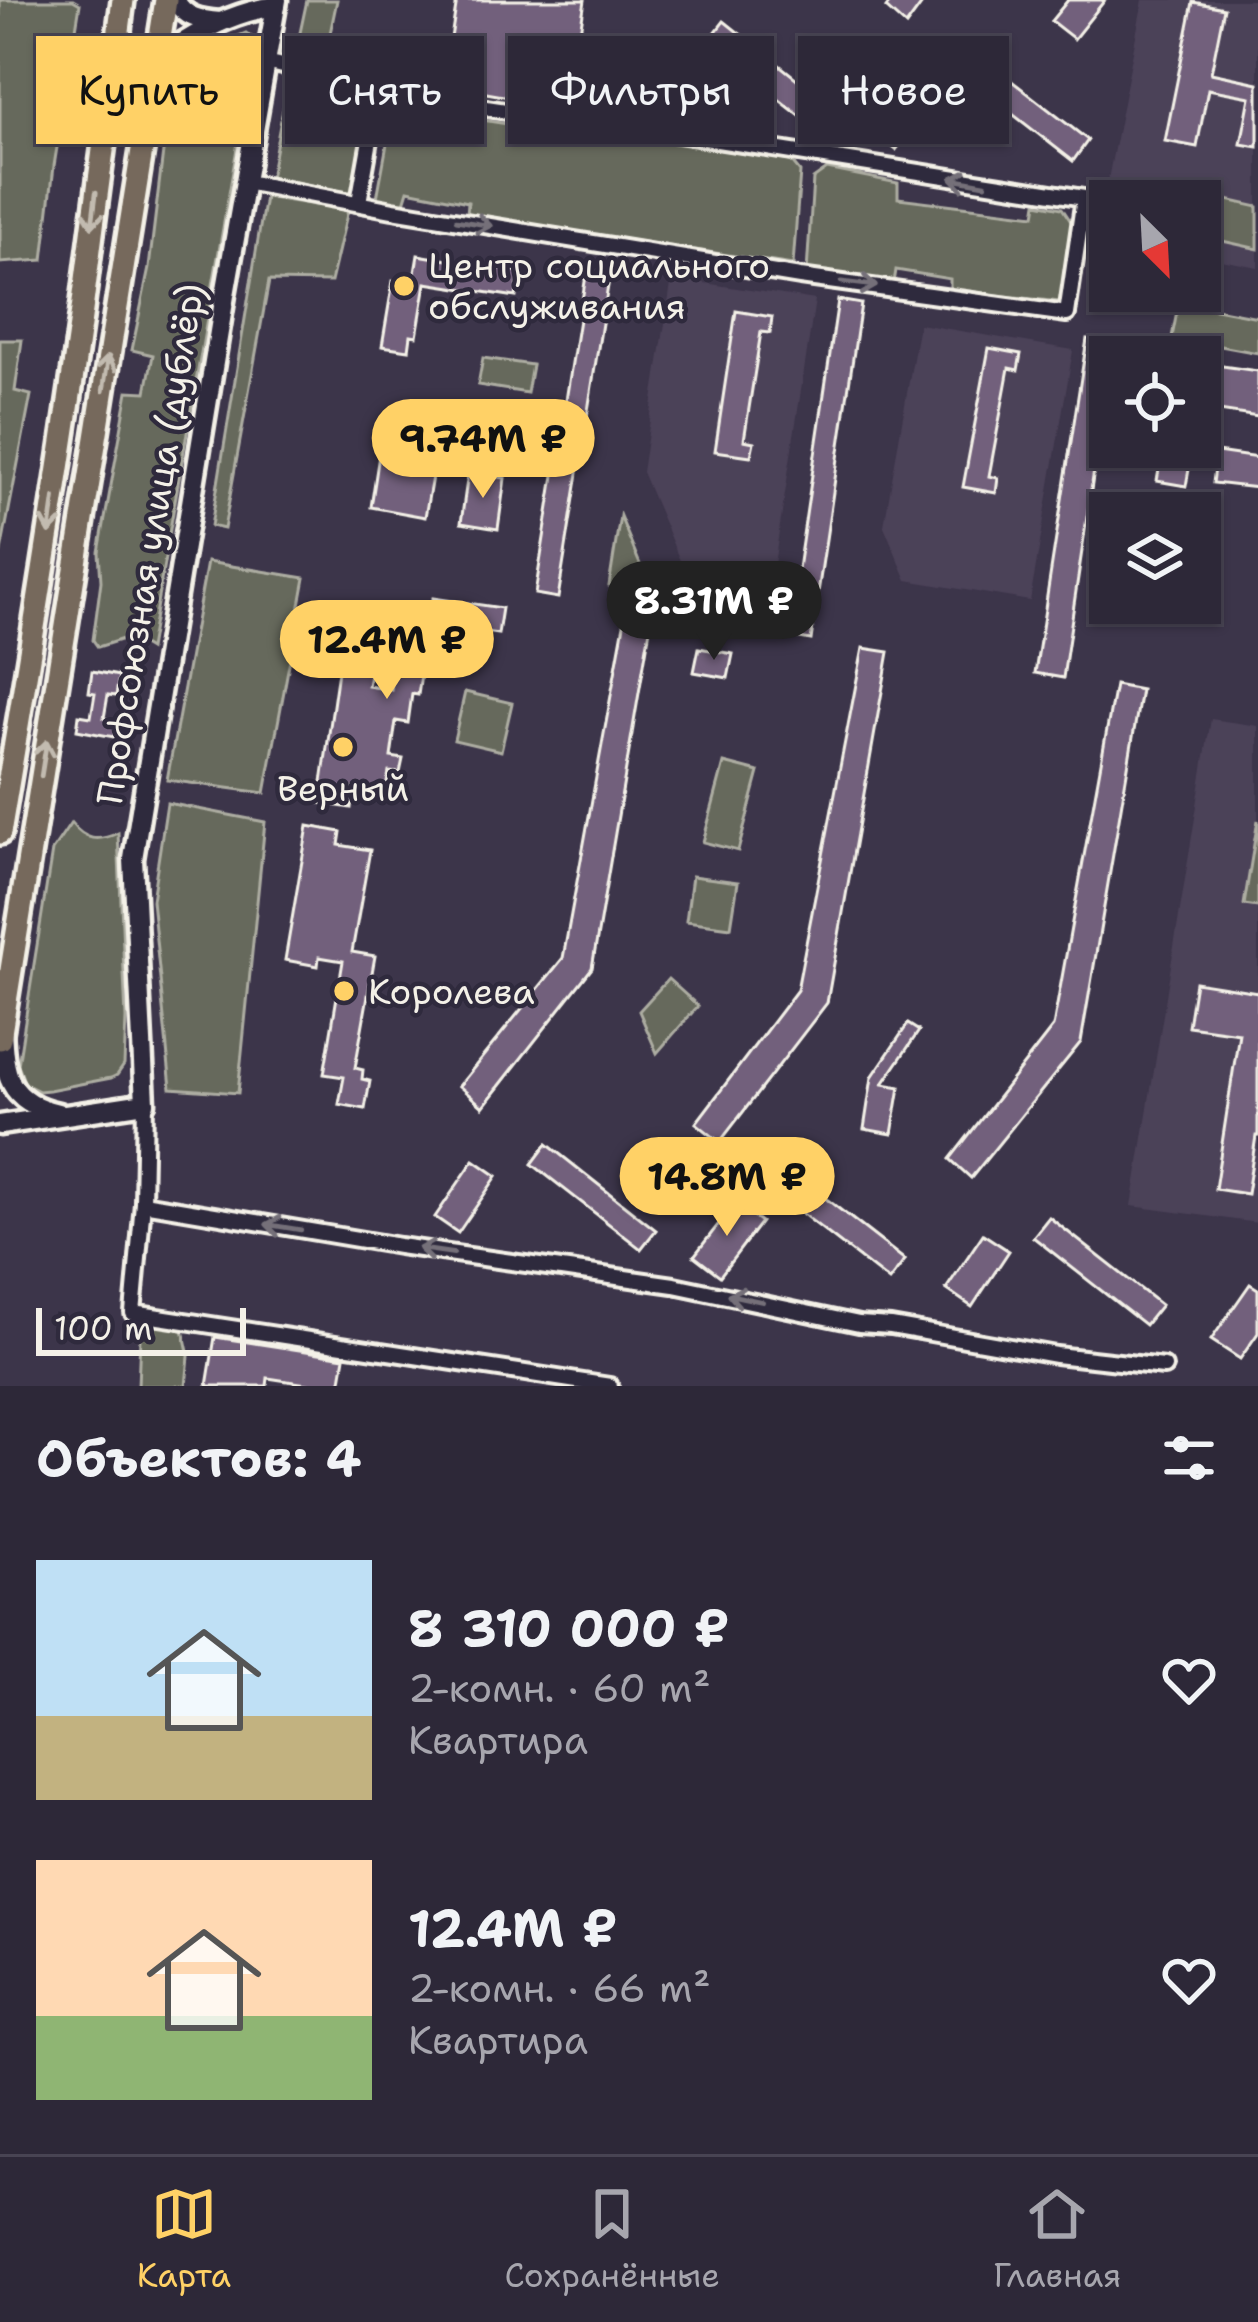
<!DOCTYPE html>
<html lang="ru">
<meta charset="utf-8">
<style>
:root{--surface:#2d2838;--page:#353040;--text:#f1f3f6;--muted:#a7a6ae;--line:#484453;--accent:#ffd166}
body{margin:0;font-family:"Shantell Sans",sans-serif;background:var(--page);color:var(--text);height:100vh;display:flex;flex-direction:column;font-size:45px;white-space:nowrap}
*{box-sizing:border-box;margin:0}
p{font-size:39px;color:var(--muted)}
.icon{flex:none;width:66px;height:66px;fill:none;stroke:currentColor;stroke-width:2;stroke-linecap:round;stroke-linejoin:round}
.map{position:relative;height:1386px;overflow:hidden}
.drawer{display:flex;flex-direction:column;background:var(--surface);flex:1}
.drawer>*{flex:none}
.guide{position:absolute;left:36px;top:36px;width:1188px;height:108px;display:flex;gap:24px}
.needle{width:78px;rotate:156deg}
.tools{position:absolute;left:1089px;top:180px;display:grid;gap:24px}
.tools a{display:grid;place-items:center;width:132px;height:132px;border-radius:0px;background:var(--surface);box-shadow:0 3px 9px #0004,0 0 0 3px var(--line);font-size:60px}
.scale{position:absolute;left:36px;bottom:30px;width:210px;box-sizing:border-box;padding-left:12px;border:6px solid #f4f1e8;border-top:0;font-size:33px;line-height:42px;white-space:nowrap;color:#f4f1e8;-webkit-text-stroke:9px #2f2a3d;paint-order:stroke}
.price{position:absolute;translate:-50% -102px;padding:0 27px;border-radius:42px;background:var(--accent);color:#111;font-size:39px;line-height:78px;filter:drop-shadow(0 3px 6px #0008)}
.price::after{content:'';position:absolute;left:50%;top:72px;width:36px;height:27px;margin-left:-18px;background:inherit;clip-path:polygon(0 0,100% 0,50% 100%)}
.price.current{background:#222;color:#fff}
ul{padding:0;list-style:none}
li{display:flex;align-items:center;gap:36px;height:300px;padding:0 36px}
li span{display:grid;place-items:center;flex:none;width:336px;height:240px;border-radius:0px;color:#555}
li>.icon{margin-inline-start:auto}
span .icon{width:144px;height:144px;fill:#fffc;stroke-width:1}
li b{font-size:51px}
h2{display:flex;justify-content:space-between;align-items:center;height:144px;padding:0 36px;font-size:51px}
.tag{padding:0 42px;border-radius:0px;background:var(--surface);box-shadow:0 3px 9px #0004,0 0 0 3px var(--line);font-size:42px;line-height:108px}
.tag.current{background:var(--accent);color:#111}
.menu{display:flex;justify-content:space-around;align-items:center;height:168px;border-top:3px solid var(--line);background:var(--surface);font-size:33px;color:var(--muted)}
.menu a{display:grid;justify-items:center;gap:6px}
.menu .current{color:var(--accent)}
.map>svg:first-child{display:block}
</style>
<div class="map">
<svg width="1258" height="1386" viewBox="0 0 1258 1386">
<rect width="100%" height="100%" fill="#3c354a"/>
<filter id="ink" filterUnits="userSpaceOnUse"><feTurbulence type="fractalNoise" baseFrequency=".00833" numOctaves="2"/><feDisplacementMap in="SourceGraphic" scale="24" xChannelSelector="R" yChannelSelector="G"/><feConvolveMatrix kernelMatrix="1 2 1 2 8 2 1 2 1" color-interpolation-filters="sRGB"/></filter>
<g filter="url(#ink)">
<!-- built -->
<g fill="#4c4259">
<path d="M1143,0h115v267l-58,-11v-55h-90v37l-13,-2z"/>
<path d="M672,278l143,22 -45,290 -83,-13 -45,-105z"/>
<path d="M919,324l154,26 -43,251 -123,-21 -23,-54z"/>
<path d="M1211,719l47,7v497l-126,-17z"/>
</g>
<!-- green -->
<g fill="#66695b" stroke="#adada2" stroke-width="3">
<path d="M0,0h73l7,4 -26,162 -11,94 -43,3z"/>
<path d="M307,0h30l-14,67 -29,-6z"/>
<path d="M246,33l10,7 -107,609 -20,-12 -31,10 -5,-7 8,-59 -2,-29 29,-161 18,1 7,-37 -21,-5 17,-82 17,-141 11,-66z"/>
<path d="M288,82l83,15 -19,96 -82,-15z"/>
<path d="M394,106l132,21 3,-8 262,42 9,11 -7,93 -326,-50 1,-13 -60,-12 -4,13 -27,-5z"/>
<path d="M827,169l71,14v15l137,17 2,-12 25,5 12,18 -14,76 -110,-12v-11l-54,-9 -2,13 -87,-11 6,-93z"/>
<path d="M1192,192l66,15v42l-58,-13v-35h-10z"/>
<path d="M265,197l83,13 -17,72 -62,-1 -45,248 -13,-3z"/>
<path d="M1179,302l79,15v36l-86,-16z"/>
<path d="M0,340h22l-7,51 16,4 -31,162z"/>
<path d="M483,358l49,7 -5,28 -49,-8z"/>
<path d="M620,516l31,75 -42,-5z"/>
<path d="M207,562l98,16 -40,215 -98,-13z"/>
<path d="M465,692l47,11 -11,48 -47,-11z"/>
<path d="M724,763l35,9 -21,79 -35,-9z"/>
<path d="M167,803l98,19 -27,271 -67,-5 -19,-188z"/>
<path d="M1258,820v87l-14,-2z"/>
<path d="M71,823c14,18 27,19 47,10l8,186 -2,46 -7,10 -6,3 -62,12 -10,1 -14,-7 -7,-19 34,-214z"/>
<path d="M692,876l46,6 -7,45 -45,-6z"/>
<path d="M668,979l30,27 -41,47 -18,-42z"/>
<path d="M153,1325h29l7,31 -3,30h-48l2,-49z"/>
</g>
<!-- building -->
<g fill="#72617c" stroke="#f4f1e8" stroke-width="3">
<path d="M457,0h128l-13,83 -48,-8 -4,24 -67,-12 -7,2 -9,-2 -8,-13 7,-11 12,-6z"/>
<path d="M892,0h33l-19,26 -20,-18z"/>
<path d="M1068,0h37l-31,39 -23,-18z"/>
<path d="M1193,2l31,6 -13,65 47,10v64l-17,-3 9,-47 -42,-8 -11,58 -32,-6z"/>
<path d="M724,21l112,89 -17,21 -112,-88z"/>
<path d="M856,48l21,17 -15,19 -21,-17z"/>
<path d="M973,51l115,89 -15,21 -116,-90z"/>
<path d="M917,73l25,20 -46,57 -25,-20z"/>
<path d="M418,255l102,17 -4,25 -90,-14 -9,53 -6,-1 -2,15 -27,-4 11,-65 20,3z"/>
<path d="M588,263l23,4 -53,331 -23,-4z"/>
<path d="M838,300l23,4 -50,336 -23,-4z"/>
<path d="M736,311l36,6 -2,16 -9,-1 -17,108 10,2 -3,14 -36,-5z"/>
<path d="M1087,339l26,4 -50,335 -28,-5z"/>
<path d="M989,348l32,6 -3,16 -9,-2 -20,108 9,2 -2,15 -33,-6z"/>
<path d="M1201,363l57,8v46l-58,-9z"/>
<path d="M385,416l56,9 -16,92 -54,-10z"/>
<path d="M1163,447h30l-7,39 -29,-5z"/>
<path d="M1217,452l41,6v30l-45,-5z"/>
<path d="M468,473l37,5 -7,51 -37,-6z"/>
<path d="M712,594l30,4 -4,27 -30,-4z"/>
<path d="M433,598l69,10 -4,26 -14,-2 -1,11 -13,-2 1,-11 -42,-6 -6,38 12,2 -2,13 -12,-2 -3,20 -6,-1 -4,29 -12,-2 -5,36 12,2 -3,14 -11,-1 -4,21 -32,-4 -2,19 -32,-5 20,-139 32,4 -3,18 23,4 12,-83 28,4z"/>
<path d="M627,608l26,3 -61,357 -109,139 -24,-21 104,-128z"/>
<path d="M699,648l34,6 -5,24 -34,-6z"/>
<path d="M863,648l26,4 -62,351 -107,139 -24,-19 101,-133z"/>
<path d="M92,671l27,5 -3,20 -8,-1 -4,23 12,3 -2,16 -37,-7 2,-15 12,2 4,-24 -6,-1z"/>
<path d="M1115,685l26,5 -60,352 -110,136 -21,-19 103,-132z"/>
<path d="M308,826l33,6 -2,13 31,5 -18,102 23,4 -20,112 8,2 -1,9 8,2 -5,28 -26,-5 5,-27 -20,-3 19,-113 -24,-4 -1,9 -33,-6z"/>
<path d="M1195,982l63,10v144h-2l-9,58 -32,-5 24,-156 -51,-7z"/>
<path d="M908,1024l11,7 -36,53 17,3 -8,47 -28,-5 8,-52z"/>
<path d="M547,1144l109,86 -15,19 -109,-85z"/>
<path d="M474,1160l23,16 -39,57 -23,-16z"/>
<path d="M793,1173l112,87 -16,21 -112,-87z"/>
<path d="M735,1203l26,19 -41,54 -26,-20z"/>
<path d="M1049,1217l112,88 -16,20 -112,-88z"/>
<path d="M983,1234l26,17 -37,56 -26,-18z"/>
<path d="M1250,1284l8,5v44l-18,26 -29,-19z"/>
<path d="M215,1337l130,20 -5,29h-20l-52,-8 -1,8h-60z"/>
</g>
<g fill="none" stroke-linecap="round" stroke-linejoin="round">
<!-- street casing -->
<g stroke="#f4f1e8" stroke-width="22">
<g id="street">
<path d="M245,182l148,28 407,67 267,37 17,-116 -557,-88 -8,3 -105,-16 -148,-35"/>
<path d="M359,202l20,-113"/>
<path d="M145,1103l-2,100 -10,110 477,73"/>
<path d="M143,1203l256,43 275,39 185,39 32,2 165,29 108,12"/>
</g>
</g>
<!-- secondary casing -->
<g stroke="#f4f1e8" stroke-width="27">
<g id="secondary">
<path d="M175,0c10,18 25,20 45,22"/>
<path d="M119,29c8,25 13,25 38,31"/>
<path d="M107,103c48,-44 103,-88 169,-97"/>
<path d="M2,1028c2,46 5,74 56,85"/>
<path d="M0,1125l145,-22 -12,-244 92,-564 52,-295"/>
</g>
</g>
<!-- primary casing -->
<g stroke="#f4f1e8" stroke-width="30">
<g id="primary">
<path d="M0,833c29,-172 57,-343 81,-515 14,-106 27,-212 42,-318"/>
<path d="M0,1039l166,-1039"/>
</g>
</g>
<!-- street -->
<use href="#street" stroke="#2f2a3d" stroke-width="14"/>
<!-- secondary -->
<use href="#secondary" stroke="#2f2a3d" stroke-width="18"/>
<!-- primary -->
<use href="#primary" stroke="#76695c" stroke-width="21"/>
</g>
<!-- one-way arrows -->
<defs><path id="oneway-shaft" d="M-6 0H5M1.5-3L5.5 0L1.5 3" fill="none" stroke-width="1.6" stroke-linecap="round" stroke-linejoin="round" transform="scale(3)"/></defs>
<g stroke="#747079">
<use href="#oneway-shaft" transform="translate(968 181) rotate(-170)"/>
<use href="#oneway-shaft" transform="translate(474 223) rotate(9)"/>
<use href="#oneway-shaft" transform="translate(859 284) rotate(7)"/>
<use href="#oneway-shaft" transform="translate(283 1227) rotate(-171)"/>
<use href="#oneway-shaft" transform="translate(436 1251) rotate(-172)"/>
<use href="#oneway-shaft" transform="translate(745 1298) rotate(-168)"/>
</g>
<g stroke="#c2bbb0">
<use href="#oneway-shaft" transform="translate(94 210) rotate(97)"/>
<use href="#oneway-shaft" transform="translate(106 373) rotate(-81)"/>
<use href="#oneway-shaft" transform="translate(52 516) rotate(98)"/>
<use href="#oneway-shaft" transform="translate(44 758) rotate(-81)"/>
</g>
</g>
<!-- markers -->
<g fill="#ffd166" stroke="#2f2a3d" stroke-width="4.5">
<circle cx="404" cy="286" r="12"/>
<circle cx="343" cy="747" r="12"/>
<circle cx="344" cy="991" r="12"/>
</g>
<g text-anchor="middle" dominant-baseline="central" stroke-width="9" stroke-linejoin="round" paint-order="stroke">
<!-- poi labels -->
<g font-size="36" fill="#f4f1e8" stroke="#2f2a3d" text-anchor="start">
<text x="428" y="265">Центр социального<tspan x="428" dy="41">обслуживания</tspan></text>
<text x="343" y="788" text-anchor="middle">Верный</text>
<text x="368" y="991">Королева</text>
</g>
<!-- street labels -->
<g font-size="36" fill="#f4f1e8" stroke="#2f2a3d">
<text transform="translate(150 544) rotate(-81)">Профсоюзная улица (дублёр)</text>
</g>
</g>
</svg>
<div class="tools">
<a><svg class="needle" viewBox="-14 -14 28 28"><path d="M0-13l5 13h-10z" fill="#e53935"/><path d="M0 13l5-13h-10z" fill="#a7a6ae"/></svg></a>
<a><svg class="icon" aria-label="locate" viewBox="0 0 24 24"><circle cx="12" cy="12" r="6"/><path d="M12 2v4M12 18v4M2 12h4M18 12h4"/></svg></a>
<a><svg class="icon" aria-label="layers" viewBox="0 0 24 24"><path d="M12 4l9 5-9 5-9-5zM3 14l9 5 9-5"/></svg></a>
</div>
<div class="scale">100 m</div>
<b class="price" style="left:483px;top:501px">9.74M ₽</b>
<b class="price current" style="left:714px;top:663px">8.31M ₽</b>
<b class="price" style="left:387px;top:702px">12.4M ₽</b>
<b class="price" style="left:727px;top:1239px">14.8M ₽</b>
<div class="guide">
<a class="tag current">Купить</a>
<a class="tag">Снять</a>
<a class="tag">Фильтры</a>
<a class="tag">Новое</a>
</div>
</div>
<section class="drawer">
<h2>Объектов: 4<svg class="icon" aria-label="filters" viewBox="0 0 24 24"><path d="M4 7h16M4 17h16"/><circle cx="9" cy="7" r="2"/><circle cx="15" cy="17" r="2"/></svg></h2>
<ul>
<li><span style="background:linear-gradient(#bfe0f5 65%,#c2b280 0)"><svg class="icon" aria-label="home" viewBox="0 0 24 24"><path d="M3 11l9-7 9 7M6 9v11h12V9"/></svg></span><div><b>8 310 000 ₽</b><p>2-комн. · 60 m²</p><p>Квартира</p></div><svg class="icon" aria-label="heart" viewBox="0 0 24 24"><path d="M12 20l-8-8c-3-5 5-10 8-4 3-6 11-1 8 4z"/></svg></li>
<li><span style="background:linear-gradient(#ffd9b3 65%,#8fb573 0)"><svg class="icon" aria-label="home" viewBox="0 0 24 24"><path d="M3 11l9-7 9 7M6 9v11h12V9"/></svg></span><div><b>12.4M ₽</b><p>2-комн. · 66 m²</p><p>Квартира</p></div><svg class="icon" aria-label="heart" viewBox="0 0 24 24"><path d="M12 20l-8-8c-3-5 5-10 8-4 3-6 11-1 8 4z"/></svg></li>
</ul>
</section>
<nav class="menu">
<a class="current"><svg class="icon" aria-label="map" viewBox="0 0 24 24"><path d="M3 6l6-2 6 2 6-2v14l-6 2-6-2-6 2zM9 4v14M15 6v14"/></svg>Карта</a>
<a><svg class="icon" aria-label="saved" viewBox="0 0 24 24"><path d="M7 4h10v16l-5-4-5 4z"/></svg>Сохранённые</a>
<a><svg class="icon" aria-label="home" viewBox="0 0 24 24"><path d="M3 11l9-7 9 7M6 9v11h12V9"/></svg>Главная</a>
</nav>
